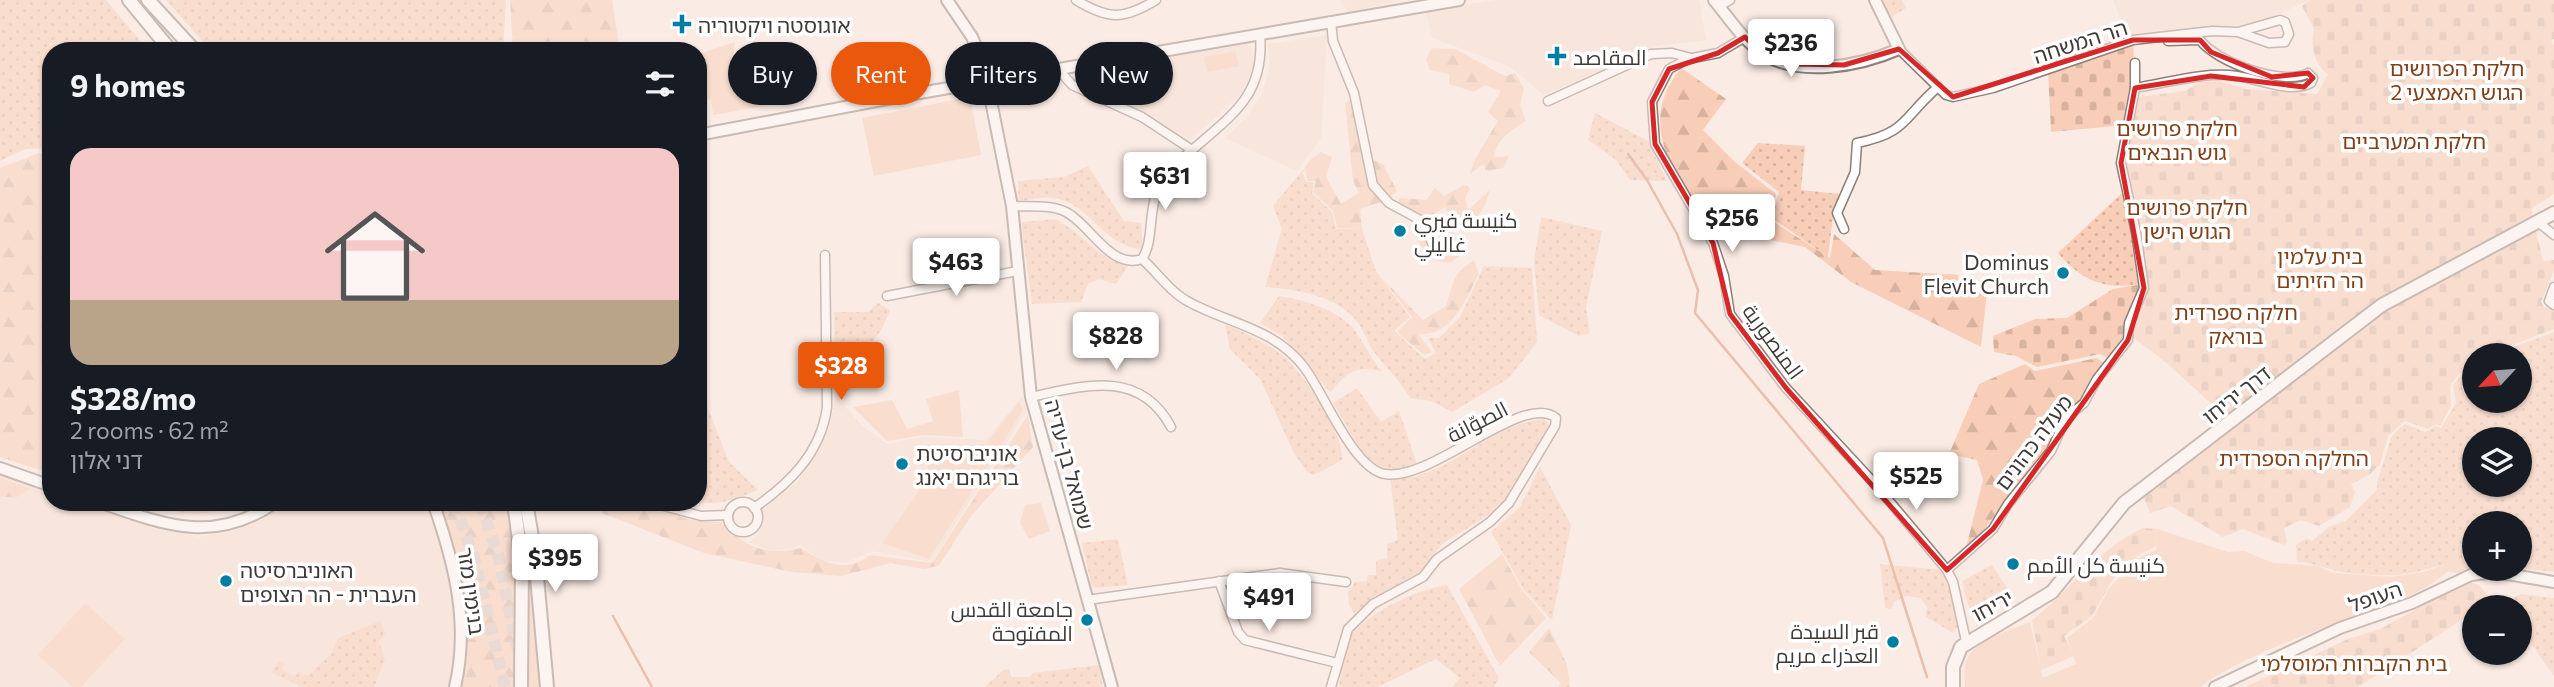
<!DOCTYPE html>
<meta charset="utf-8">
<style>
:root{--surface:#171b24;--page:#242831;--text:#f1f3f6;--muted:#9ea1a6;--accent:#ea580c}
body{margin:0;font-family:Commissioner,Cairo,"Noto Sans Hebrew",sans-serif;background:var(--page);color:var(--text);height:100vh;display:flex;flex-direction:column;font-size:26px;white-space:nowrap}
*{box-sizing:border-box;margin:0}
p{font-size:23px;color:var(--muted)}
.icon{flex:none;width:38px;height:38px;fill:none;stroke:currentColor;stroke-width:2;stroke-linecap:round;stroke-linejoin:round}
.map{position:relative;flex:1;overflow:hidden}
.drawer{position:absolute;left:42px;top:42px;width:665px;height:469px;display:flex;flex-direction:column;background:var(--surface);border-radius:28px;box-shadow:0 2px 5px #0004}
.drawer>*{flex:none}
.top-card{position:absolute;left:728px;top:42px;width:665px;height:63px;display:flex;gap:14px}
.needle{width:46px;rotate:244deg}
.buttons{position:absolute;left:2462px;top:343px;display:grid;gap:14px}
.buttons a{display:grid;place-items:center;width:70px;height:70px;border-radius:50%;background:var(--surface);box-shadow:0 2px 5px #0004;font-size:35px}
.price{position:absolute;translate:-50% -60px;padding:0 16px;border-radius:7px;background:#fff;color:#222;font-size:23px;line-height:46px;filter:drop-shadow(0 2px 4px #0008)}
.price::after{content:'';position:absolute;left:50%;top:42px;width:21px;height:16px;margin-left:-10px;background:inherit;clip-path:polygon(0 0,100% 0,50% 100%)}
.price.on{background:var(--accent);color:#fff}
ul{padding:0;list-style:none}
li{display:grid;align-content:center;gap:14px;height:371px;padding:0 28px}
li span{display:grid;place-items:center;height:217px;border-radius:21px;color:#555}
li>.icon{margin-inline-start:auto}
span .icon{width:126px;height:126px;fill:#fffc;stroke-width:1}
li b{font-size:30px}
h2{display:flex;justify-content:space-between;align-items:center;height:84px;padding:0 28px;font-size:30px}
.pill{padding:0 24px;border-radius:32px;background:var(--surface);box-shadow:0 2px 5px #0004;font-size:24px;line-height:63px}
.pill.on{background:var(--accent);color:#fff}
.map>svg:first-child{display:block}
</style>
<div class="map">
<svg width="2554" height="687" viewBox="0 0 2554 687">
<defs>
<pattern id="grass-dots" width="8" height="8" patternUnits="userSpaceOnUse" patternTransform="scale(1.75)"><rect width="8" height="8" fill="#f9ceb8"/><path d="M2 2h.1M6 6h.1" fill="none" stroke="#d6b29f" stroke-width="1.8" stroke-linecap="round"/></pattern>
<pattern id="forest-firs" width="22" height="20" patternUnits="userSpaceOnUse" patternTransform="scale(1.75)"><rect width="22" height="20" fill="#f9ceb8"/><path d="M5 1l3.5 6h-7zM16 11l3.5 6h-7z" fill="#d6b29f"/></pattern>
<pattern id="cemetery-stones" width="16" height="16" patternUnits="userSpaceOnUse" patternTransform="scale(1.75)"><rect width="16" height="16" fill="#f9ceb8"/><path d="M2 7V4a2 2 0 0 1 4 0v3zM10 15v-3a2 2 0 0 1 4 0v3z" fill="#d6b29f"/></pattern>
</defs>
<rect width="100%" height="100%" fill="#faebe4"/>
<!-- built -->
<g fill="#f5dfd3">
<path d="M1340,0h63l-55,12z"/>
<path d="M1495,0h204l7,40 -50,6 -112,49 -35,-29 -77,-28 -6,-27z"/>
<path d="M2113,0h197l-37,16 -33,9 -111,15z"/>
<path d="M1327,35l-6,103 -24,33 -72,-33 21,-20 15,-22 9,-28 -2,-24z"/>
<path d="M1245,44l7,4 2,17 -12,28 -56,51 -41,-29 -71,-41z"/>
<path d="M1022,396l5,14 -95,152 -60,-11 -25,11 -24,-1 -23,-16 -9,4 -21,2 -21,-9 11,-11 1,-21 36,-28 26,-37 14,-48 26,30 25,17 33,-7 65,3z"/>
<path d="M0,475l51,16v11h34l113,35 36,-6 57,-29h137l20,51 12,93 -7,41h-453z"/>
</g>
<!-- grass -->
<g fill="url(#grass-dots)" fill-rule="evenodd">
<path d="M0,0h106l43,51h-98v97l-26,1 -25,12z"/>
<path d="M166,0h340l-3,51h-292z"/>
<path d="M1881,0h21l4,8 -14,9z"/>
<path d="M1595,113l53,28 19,40 -37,-1 -15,-21 -27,-19z"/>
<path d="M1758,143l47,3 -4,44 38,4 -5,14 -6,49 -56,-39 7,-26 -37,-29z"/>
<path d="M1088,166l36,55 17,2 2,27c-44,-6 -53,-48 -90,-52 -10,-2 -23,2 -34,3l-1,-20 46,-4z"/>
<path d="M1306,166l-3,7 3,9h8l-2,11 20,19 4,17h26l14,42 34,46 -16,14 31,28 11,-6 -8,-15h11l21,-21 24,-51 48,2 5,74 -28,36 -57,34 -21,-11 -21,-3c-11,-18 -20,-26 -33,-42 -9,-10 -12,-26 -22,-37 -20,-24 -61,-30 -90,-32l17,-58 -9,-23z"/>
<path d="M2123,192l7,21 11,71c-37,6 -59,-3 -83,-31z"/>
<path d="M1541,217l61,14 -16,77 4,25 -11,3 -40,-21 -5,-54z"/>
<path d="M1056,219c30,17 37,36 72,47l-12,18 -17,-5 -11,5 -7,18 -49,2 -11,-82z"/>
<path d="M1279,296c21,3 56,13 72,30 12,13 17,30 31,45 -29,-5 -32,0 -52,21l-49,-57 -21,-12z"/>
<path d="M878,303l12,7c-11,30 -25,45 -55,57l-1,-55h34z"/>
<path d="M1225,324c20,9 40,18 57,31 21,17 63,80 60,105l-28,15 -7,-3 -13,-19 -34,-74 -30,-30z"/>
<path d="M2554,332v240l-34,-4v-45h-46v39c-30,-2 -51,12 -80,13 -19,0 -42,0 -60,-5 -14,-3 -23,-8 -37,-8l-1,-17 11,-7 5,3 18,-15 16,-5 31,-31v-7l15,-48 13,-11 20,8 10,-6 6,2 15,-25 -3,-18 21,-23v39h46v-46h-28zM2474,439h46v46h-46z"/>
<path d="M1357,388l24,34 18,-11 18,53c-51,20 -60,-25 -84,-61z"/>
<path d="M698,392l4,1 27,69 29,28c-19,8 -40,16 -61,12z"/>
<path d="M1544,419l6,7 -38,66 -14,17 -56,35 -20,27 -50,28 -18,14 -5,-8 -1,-12 7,-11 12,-1 1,-6h8v-14l11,-3v-14l11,-4 -8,-62c9,0 19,0 27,-2 46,-13 77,-52 127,-57z"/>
<path d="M1540,467l31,58 -19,95 -28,-30 -33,-58 29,-25z"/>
<path d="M1118,539l10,46 -33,3 -4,-5 -9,-40z"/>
<path d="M1880,564l62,6 8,13 9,42 -6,8 -27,-16 1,-10 -7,-9 -13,-2 -13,6 -3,7 -6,-1z"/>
<path d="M1992,565l20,31 -41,20 -9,-35z"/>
<path d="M1447,585l52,93 -5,9h-42l8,-9 -24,-19 -59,28h-38c2,-14 3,-35 10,-48 14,-25 71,-51 98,-54z"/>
<path d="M2521,594l33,4v78l-34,-48v-21h-15l-3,-3z"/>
<path d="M380,621l6,13 -7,7 6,19 -11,27h-72l-30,-14 6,-12 6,3 -2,6 11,6 6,-4 8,4 25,-23 6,-15z"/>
<path d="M1099,665l4,22h-118l18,-17 6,-1 2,8h19l3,-4z"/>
</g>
<!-- forest -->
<g fill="url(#forest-firs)">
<path d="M510,0h102l8,51h-107z"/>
<path d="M1432,48l23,1 50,27 10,-3 9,16 -4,16 6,16c-15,9 -30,19 -32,36l15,-1 -6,12 -17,3 -3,-7 -13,10 5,-15 23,-38 -10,-9 13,-21 -16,-6 -11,7 -25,-8v-10l-19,-4 -4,-11z"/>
<path d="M1681,68l45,31 -23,31 31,31 42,33 -7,25 61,39 4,-24 41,36 83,5 1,9 10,9 18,-2 -6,56 -130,-65 -46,-35 -93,-19c-36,-50 -78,-103 -31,-160z"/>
<path d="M1358,95l15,65 10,4 14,27 -13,10 -24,8 2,20 -25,-1 -4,-17 -20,-19 3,-11h-8c-6,-16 0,-20 13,-29l11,5 -6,20 15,27 18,-11 -6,-12 -8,-78z"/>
<path d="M39,153l12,2v319l-51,-17v-289z"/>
<path d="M1464,185l6,3 -5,10 3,12 22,-20c-7,22 -14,38 -39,34l-19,18 4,2 17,-12 5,11 10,7 -18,13 -14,-2 -16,-16 -3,-8 8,-8 24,-13 -4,-9 -23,14 -23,-15v-8l27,2 9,-12 9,8z"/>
<path d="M1474,260l5,14c-14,26 -27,63 -61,60l14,18 -8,3 -27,-23 15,-15 -30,-39 41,42 23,-14c9,-25 4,-30 28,-46z"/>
<path d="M2097,358l7,5 -24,39 -16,12 -15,32 -75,96 -7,2 16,-64 -6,-20 -28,-6 30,-70 46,-20 10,7z"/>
<path d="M1028,415l5,32 -61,68 -33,50 -14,4 -34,-6 -50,13 -49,-4 -88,-19 -102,-40 -10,-11h43l55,18 32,2c23,27 47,34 79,26 22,15 46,26 69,7l62,8z"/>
<path d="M0,478l30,11 -15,9 -15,-2z"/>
<path d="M139,502h103c-37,19 -65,11 -103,0z"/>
<path d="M437,502h71l9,56 -1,129h-58l7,-58z"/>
<path d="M1502,554l20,36 24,28 -46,48 -41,-77z"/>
<path d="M1549,628l18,36 3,23h-11l1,-5 -31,-30z"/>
</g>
<!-- cemetery -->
<g fill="url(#cemetery-stones)">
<path d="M2311,0h243v39l-3,1 3,6v148l-23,15 12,52 11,-1v11l-13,31 3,5 10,1v21l-68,26h-12v6l-9,5 -15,20 1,20 -11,20 -4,-2 -8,5 -23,-8 -17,15 -8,28 -11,11 -18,9 4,8 -5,15 -31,19 -18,-6 -17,8 3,14 -3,3 -41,-16 -20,8 -52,-31 -21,7 -7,-17 88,-74 -62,-57 -43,-33 -18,26 -8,-4 -63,13 -21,-11 -22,-4 -1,-16 42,-17 32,-1 46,-29 35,-6 -23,-123 12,-63 48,-6 15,-9 20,-1 25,8 72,5 11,-20c-14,-8 -18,-31 -14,-45l-12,-23z"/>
<path d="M2133,40l2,48 -9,37 -75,7 -3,-62z"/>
<path d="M2143,528l14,1 -1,17 -16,8 -27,25 -21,37 -28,20 10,20 -33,14 -9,-50c39,-29 65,-71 111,-92z"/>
<path d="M2468,581l11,4 13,15 -11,7h-7v5l-116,75h-113l103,-48 32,-10z"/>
</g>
<!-- park -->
<g fill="#f9ceb8">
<path d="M735,42l-2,17 14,8 -2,26 17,13 -49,9 -2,-16 -13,3v-48z"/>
<path d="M1235,51l4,15 -32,6 -3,-15z"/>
<path d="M970,97l11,58 -107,21 -12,-58z"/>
<path d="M959,390l4,47 -39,-2 -37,6 -34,-34 39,-7 15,29 26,-8 -7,-22z"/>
<path d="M1019,402l4,8 -94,149 -47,-16 45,-63 2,-33 57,-3z"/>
<path d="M522,502l6,26 14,159h-18l-5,-180z"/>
<path d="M1041,503l9,28 -21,8 -9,-16 5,-18z"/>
<path d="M2157,529l71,23 16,-1 29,12 45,3 15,7 58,4 33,-5 30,-11 20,1v7h6l-22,4 -10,-2c-27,24 -58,33 -91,45 -45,16 -120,43 -157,71h-235c0,-9 -2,-20 2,-28 9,-20 45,-29 63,-37l13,56 33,-14 -9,-26 26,-20 16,-30 15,-15 18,-17 14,-6z"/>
<path d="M85,603l40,36 -44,48h-8l-35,-32z"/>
</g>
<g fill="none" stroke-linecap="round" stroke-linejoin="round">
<!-- stream -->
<g stroke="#d28d68" stroke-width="2.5">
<path d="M1628,154l19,26 30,54 21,56 -3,23 188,225 44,139"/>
<path d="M613,616l39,71"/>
</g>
<!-- secondary-tunnel -->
<g stroke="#d5c8c1" stroke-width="12" stroke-dasharray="12 6" stroke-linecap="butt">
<path d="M454,502l20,56 31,129"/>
<path d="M480,502l18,53 20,97"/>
</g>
<!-- minor casing -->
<g stroke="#8d8079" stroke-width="11">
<g id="minor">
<path d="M1076,0c33,20 47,20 80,0"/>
<path d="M1719,6l11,-6"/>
<path d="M1331,21l2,20 21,52 19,92 16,18 33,18 12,26 -6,8"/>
<path d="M1745,37l-27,16 -30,6 -19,10 -17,33 3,42 58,99 11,33 6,38 56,74 89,96 72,86 6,12 13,59"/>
<path d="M1899,49l47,46 7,2 40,-9 140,-48 79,-9 26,1 42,-12 5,2 4,12 -4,8 -16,1 -31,-11"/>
<path d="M1058,69l14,16 70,32 50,33"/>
<path d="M2135,88c32,-5 70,-17 102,-12 22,3 52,18 74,7l2,-5 -5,-5c-24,14 -92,-11 -108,-33l-32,1"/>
<path d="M1548,101l103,-47 21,-1 19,5"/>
<path d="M1012,206c17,1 38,-2 54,6 24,12 44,58 76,47 14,-21 3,-52 22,-81 7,-11 17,-19 27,-27 42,-37 74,-56 69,-117"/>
<path d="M2538,222l16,13"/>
<path d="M1844,229l-7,-16 18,-41 2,-29c51,-10 46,-26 81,-56"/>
<path d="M1142,259c16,14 29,34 47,43 40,22 85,26 115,65 20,26 49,102 81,107 47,8 138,-83 171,-56l-1,8 -46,77 -19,19 -53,37 -14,18 -50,27 -25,25 -17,58"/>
<path d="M2554,287l-5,14 5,4"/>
<path d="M887,296l131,-25"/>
<path d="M1031,397c54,-12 109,-28 140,30"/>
<path d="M649,502l52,14 27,-1"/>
<circle cx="743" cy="517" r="15"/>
<path d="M754,508c36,-25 67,-55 73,-101l-2,-152"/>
<path d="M1947,570l46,-41 15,-25 43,-53 15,-33 18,-15 13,-24 31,-39 1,-17 15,-35 -8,-56 -15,-69 14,-75v-25"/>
<path d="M1219,581l19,51 7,8 92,23"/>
<path d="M1087,600l193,-27 66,9"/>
</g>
</g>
<!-- tertiary casing -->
<g stroke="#8d8079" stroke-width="14">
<g id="tertiary">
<path d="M947,0l25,37 12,29 28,140 19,191 81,290"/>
<path d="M1714,0c14,17 29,40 48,53 37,25 98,13 137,-4l-24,-49"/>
<path d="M698,135l210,-40 551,-95"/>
<path d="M0,468l51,18"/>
<path d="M99,502c66,23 114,43 177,0"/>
<path d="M433,502c21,60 37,121 22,185"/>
<path d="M2215,687l125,-59 72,-25 59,-28 24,-3 59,10"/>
</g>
</g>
<!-- secondary casing -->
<g stroke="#8d8079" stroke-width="16">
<g id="secondary">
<path d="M129,0l42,51"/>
<path d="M148,0l47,51"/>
<path d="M514,502l8,62 -1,123"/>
<path d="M526,502l9,53 12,132"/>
<path d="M1953,687v-20l8,-20 91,-55 72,-89 258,-198 172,-92"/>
</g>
</g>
<!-- minor -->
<use href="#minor" stroke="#fff" stroke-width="8"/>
<!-- tertiary -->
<use href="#tertiary" stroke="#fff" stroke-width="10"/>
<!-- secondary -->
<use href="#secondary" stroke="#fff" stroke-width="12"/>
</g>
<!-- marked area -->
<path d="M0 0H2554V687H0ZM1745,37l17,16 33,11 49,1 55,-16 54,48 180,-57h67l11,12 61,25 36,-4 5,5 -9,9 -93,-11 -76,12 -14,75 23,125 -16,52 -135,189 -46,41 -161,-182 -56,-74 -17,-71 -58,-99 -3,-42 17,-33 49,-16z" fill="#faebe4" fill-opacity=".55" fill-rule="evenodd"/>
<path fill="none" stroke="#d62828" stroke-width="5" stroke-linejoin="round" d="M1745,37l17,16 33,11 49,1 55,-16 54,48 180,-57h67l11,12 61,25 36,-4 5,5 -9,9 -93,-11 -76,12 -14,75 23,125 -16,52 -135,189 -46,41 -161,-182 -56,-74 -17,-71 -58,-99 -3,-42 17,-33 49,-16z"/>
<!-- markers -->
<g fill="#007da3" stroke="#fff" stroke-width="2.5">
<path d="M678.5 13.5h7v7h7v7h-7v7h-7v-7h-7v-7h7z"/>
<path d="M1553.5 45.5h7v7h7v7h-7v7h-7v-7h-7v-7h7z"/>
<circle cx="1400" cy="231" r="7"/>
<circle cx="2063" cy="273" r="7"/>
<circle cx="902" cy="464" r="7"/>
<circle cx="2013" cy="564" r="7"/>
<circle cx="226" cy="581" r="7"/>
<circle cx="1087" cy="620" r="7"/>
<circle cx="1893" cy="642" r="7"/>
</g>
<g text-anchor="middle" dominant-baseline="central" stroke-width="7" stroke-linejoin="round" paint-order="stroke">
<!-- poi labels -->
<g font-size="21" fill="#403a37" stroke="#fff" text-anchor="start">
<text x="698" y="24">אוגוסטה ויקטוריה</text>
<text x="1573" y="56">المقاصد</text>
<text x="1414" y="219">كنيسة فيري<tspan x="1414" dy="24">غاليلي</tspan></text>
<text x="2049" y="261" text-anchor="end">Dominus<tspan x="2049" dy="24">Flevit Church</tspan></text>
<text x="916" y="452">אוניברסיטת<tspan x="916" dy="24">בריגהם יאנג</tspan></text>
<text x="2027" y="564">كنيسة كل الأمم</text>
<text x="240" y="569">האוניברסיטה<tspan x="240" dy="24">העברית - הר הצופים</tspan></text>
<text x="1073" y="608" text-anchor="end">جامعة القدس<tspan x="1073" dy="24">المفتوحة</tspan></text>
<text x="1879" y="630" text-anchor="end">قبر السيدة<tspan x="1879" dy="24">العذراء مريم</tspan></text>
</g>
<!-- street labels -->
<g font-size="21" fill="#403a37" stroke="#fff">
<text transform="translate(2080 41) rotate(-18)">הר המשחה</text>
<text transform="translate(1774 341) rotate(54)">المنصورية</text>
<text transform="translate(2236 394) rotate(-38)">דרך יריחו</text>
<text transform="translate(1477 421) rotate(-27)">الصوّانة</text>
<text transform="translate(2033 442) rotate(-53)">מעלה כהונים</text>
<text transform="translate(1070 464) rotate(75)">שמואל בן-עדיה</text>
<text transform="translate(472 591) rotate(82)">בנימין מזר</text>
<text transform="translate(2375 596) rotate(-19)">העופל</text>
<text transform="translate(1992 605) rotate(-28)">יריחו</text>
</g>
<!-- park labels -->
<g font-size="21" fill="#814019" stroke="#fff">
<text x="2457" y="67">חלקת הפרושים<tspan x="2457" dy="24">הגוש האמצעי 2</tspan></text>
<text x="2177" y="127">חלקת פרושים<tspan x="2177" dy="24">גוש הנבאים</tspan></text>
<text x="2414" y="140">חלקת המערביים</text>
<text x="2187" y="206">חלקת פרושים<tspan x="2187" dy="24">הגוש הישן</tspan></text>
<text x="2320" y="255">בית עלמין<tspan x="2320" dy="24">הר הזיתים</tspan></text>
<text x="2236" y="311">חלקה ספרדית<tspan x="2236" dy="24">בוראק</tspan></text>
<text x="2294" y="457">החלקה הספרדית</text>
<text x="2354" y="662">בית הקברות המוסלמי</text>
</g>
</g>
</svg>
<div class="buttons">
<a><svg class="needle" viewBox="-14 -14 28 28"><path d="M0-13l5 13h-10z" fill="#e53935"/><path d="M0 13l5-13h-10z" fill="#9ea1a6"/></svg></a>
<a><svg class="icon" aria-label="layers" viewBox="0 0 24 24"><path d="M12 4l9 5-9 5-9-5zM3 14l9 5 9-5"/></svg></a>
<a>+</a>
<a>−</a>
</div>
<b class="price" style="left:1791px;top:79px">$236</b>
<b class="price" style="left:1165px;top:212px">$631</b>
<b class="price" style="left:1732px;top:254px">$256</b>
<b class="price" style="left:956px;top:298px">$463</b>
<b class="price" style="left:1116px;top:372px">$828</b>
<b class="price on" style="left:841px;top:402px">$328</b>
<b class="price" style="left:1916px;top:512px">$525</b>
<b class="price" style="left:555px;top:594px">$395</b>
<b class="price" style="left:1269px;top:633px">$491</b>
<div class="top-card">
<a class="pill">Buy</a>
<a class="pill on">Rent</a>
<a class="pill">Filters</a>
<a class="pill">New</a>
</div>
<section class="drawer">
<h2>9 homes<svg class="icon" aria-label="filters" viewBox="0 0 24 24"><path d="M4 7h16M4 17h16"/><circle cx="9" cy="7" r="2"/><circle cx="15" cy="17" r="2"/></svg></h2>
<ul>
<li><span style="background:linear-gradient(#f6c9c9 70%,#b9a48a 0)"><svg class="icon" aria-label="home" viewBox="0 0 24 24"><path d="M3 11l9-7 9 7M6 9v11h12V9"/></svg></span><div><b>$328/mo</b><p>2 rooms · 62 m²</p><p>דני אלון</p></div></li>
</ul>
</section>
</div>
